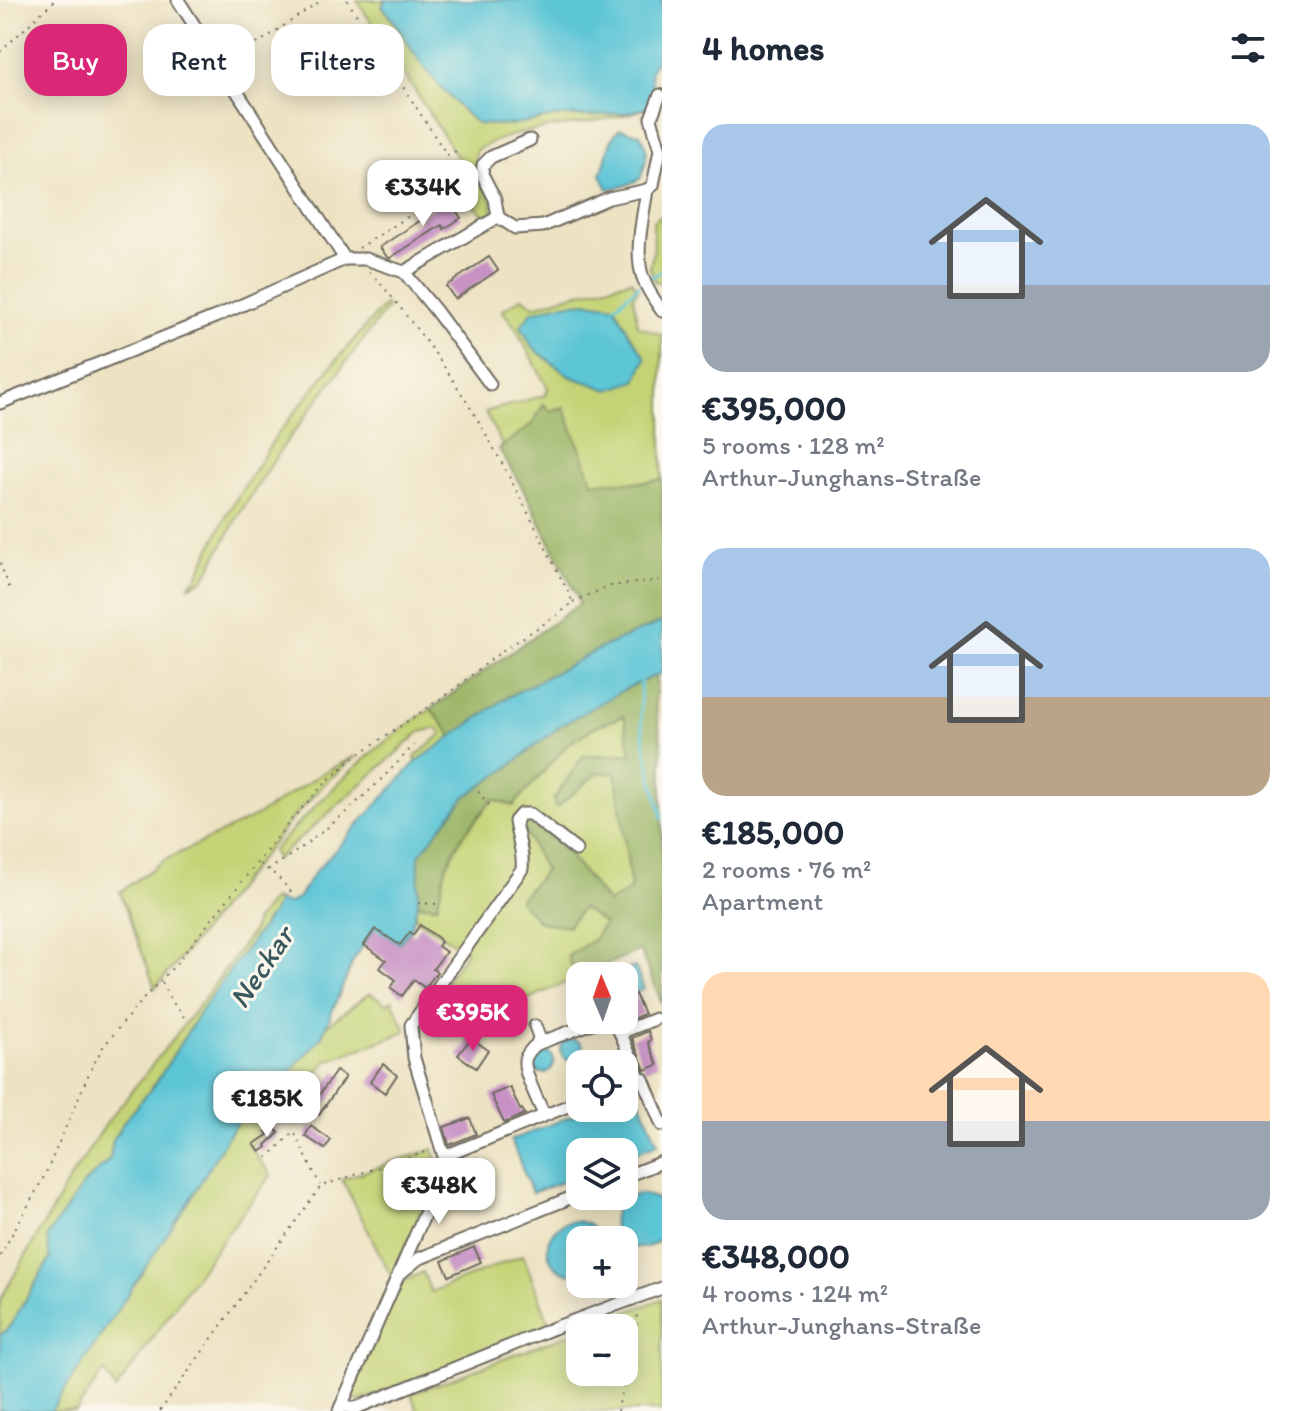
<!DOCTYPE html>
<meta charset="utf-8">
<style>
:root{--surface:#fff;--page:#f6f6f7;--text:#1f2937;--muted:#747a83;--accent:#db2777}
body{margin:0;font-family:Itim,sans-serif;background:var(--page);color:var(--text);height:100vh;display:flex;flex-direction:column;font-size:30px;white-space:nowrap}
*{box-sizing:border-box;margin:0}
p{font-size:26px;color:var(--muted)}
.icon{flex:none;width:44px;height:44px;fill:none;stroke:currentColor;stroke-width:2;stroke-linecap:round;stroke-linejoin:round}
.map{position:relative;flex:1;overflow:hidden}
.sheet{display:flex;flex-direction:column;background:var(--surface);width:648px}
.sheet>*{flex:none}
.top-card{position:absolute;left:24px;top:24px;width:518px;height:72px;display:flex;gap:16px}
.needle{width:52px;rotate:358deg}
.tools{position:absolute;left:566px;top:962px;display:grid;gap:16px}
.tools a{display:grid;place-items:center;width:72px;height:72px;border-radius:16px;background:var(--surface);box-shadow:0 4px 20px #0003;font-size:40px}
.price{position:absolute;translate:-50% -68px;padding:0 18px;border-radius:16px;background:#fff;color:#222;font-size:26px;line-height:52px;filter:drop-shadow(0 2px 4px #0008)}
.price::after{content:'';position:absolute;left:50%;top:48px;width:24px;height:18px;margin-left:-12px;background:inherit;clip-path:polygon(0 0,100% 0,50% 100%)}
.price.on{background:var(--accent);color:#fff}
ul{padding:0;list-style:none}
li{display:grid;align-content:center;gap:16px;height:424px;padding:0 40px}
li span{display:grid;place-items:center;height:248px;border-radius:24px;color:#555}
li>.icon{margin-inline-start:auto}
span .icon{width:144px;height:144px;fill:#fffc;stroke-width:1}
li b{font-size:34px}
h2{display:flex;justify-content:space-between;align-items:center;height:96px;padding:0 40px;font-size:34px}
.chip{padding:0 28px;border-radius:24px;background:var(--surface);box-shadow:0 4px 20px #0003;font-size:28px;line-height:72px}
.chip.on{background:var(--accent);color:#fff}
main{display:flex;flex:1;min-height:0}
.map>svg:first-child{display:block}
</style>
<main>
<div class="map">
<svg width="662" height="1411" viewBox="0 0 662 1411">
<rect width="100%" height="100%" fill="#fbf7ec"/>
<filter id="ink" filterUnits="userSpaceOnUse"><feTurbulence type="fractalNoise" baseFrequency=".0125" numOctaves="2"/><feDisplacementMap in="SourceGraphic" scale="16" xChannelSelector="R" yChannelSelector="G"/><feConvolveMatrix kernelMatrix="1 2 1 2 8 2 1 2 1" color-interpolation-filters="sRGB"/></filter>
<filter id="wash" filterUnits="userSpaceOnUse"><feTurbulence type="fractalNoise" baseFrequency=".006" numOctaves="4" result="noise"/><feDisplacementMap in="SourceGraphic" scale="32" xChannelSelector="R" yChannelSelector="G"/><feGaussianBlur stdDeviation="1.8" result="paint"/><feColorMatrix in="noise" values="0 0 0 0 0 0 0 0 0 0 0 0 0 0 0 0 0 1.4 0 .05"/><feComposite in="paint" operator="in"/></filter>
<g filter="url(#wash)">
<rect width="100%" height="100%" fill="#ede3c3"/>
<!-- green -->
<g fill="#c4d375" stroke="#787f50" stroke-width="2" fill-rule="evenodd">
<path d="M357,0h28l-3,6c16,18 25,38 40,57 16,22 35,43 55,61l32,1 51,-9h29l36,-3 22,-5c-55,21 -119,13 -171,42l-1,17 16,32 2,14 -6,5 -29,-28 -16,9 -7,-11 23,-16 3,-9z"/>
<path d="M662,215v67h-7l-5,-14 4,-21 -1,-26z"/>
<path d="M632,280l6,10 -5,6 5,30 24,9v285l-58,23 -119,-231 61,-17 2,-7 -33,-61 -13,-17 21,-13 11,9 26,-8zM615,306l14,27 -60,43 -37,-29 -11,-21z"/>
<path d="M385,304l2,4 -103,137 -46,71 -34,63 -16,8 9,-10 31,-65 48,-76 62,-78z"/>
<path d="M431,709l22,28 -37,25 -1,-5 27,-23 -5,-6 -17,4 -143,127 -5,-8c49,-51 98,-104 159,-142z"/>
<path d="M624,716l8,38 -49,2 -27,52 42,-36 18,1 15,116 -23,15 -40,-50 -48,-32 25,48 -25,29 62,9 22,15 -11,17 -25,16 8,22 -77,34 8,21 -65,-45 24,-36 -51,-35 2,-13 20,2 9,-39 15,-29 32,-39 20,7 54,-61 29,-19z"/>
<path d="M356,756l-29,25 -35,38 -117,146 -20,23 -35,-96 43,-31 93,-45 68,-44z"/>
<path d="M273,899l5,2 -4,9 -74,102 -44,71 -31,37 -12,20 -3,19 -27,26 -36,52 3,22 -40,67 -10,10v-36l73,-126 35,-53 93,-118 51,-71 4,-12z"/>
<path d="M370,993l17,11 5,-4 13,28v4l-78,29 -77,86 21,28 -55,73 -100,142 -12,-19 -28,40h-25l140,-213 38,-64 34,-44 12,-2 46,-50 5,-12z"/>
<path d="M433,1149l5,14 -12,37 -34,78 -50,-99z"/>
<path d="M523,1255l27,70 -189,76 -7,-1 -3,-4 49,-113 23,-11 8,20z"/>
<path d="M662,1299v112h-244l-7,-17 169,-64v42h44v-44h-39z"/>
</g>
<!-- forest -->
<g fill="#9bb566" stroke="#637048" stroke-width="2">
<path d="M544,404l6,7 14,-4 29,75h53l16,-3v143l-55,23 -101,53 -53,39 -22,-28 148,-105 -2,-8 -52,-104 -26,-43 33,-25z"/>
<path d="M657,675l-2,26 7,47v256l-22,-54 -64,28 -8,-22 25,-16 11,-17 -22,-15 -14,18 -29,-4 -20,-22 26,-30 -25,-48 3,-4 7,1 38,35 40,49 23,-14 -15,-115 -18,-2 -42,36 -3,-8 30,-44 48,-2 -7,-38 -28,10 -29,19 -54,61 -20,-7 -32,39 -15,29 -9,39 -20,-2 2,-49 46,-58 40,-27 55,-44 67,-38z"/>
</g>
<!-- water -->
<g fill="#5bc5d6" stroke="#437880" stroke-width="2">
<path d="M385,0h277v54c-14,14 -14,21 -7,39l-8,15 -22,5 -36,3h-29l-51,9 -32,-1c-20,-18 -39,-39 -56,-61 -14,-19 -23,-40 -39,-57z"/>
<path d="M620,129l20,5c10,17 7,27 0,45l-16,7 -16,3 -7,-14c6,-15 6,-35 19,-46z"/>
<path d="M589,302l26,4 14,27 17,25 -10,23 -27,9 -40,-14 -37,-29 -11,-21 11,-14 28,-8z"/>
<path d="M662,622v51l-35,15 -67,38 -55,44 -40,27 -46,58 -1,46 -4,16 -5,15 -10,12 -25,-15 -21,32 -32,77 -46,50 -12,2 -34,44 -38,64 -140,213h-51v-75l10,-10 40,-67 -3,-22 36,-52 27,-26 3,-19 12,-20 31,-37 44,-71 74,-102 4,-9 10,3 11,-7 15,-24 102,-111 90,-64 101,-53z"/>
<path d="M635,967l9,22 -20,8v-21h-13z"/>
<circle cx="572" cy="1050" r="11"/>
<circle cx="543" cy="1062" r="11"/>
<path d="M636,1090l22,54 -34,13v-5h-44v23l-48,18 -21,-53 81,-32h32v-13z"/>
<path d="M642,1194l13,4 7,7v32c-11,12 -23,14 -37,7l-1,-4 -6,-2c-11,-21 -1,-42 24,-44z"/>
<path d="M571,1221c14,-1 24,6 30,19h-21v34c-37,3 -45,-43 -9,-53z"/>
</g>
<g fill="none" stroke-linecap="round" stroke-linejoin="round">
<!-- stream -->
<g stroke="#5bc5d6" stroke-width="3">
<path d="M650,278l12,-7"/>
<path d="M615,306l24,-21"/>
<path d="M641,680c-4,47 10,92 21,138"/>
</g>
</g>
<g id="blocks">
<!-- building -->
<g fill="#c791c4">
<path d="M448,198l13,20 -17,11 -2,-4 -52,33 -3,-1 -7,-10 41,-27 -2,-3z"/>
<path d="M489,257l9,13 -43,29 -9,-13z"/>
<path d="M420,925l18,13 3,4 -3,4 8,6 -13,17 4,3 -12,16 -11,-8 -12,16 -11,-8 5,-8 -16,-12 6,-8 -22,-15 11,-16 25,16 10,-13 3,3z"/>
<path d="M635,994l9,20 -19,8 -1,-24z"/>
<path d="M648,1031l3,9 -3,2 10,23 -13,5 -13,-32z"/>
<path d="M471,1038l17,12 -12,18 -18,-13z"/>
<path d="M383,1064l14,11 -12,18 -15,-11z"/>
<path d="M336,1071l9,6 -26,38 -9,-7z"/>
<path d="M510,1087l10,23 2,-1 3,5 -21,9 -13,-28z"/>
<path d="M470,1118l6,16 -27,11 -5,-18z"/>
<path d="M273,1126l6,7 -13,12 1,2 -7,5 -6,-8 15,-10 -3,-2z"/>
<path d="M311,1126l20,14 -6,9 -20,-13z"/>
<path d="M474,1247l7,15 -32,14 -7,-15z"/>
</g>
</g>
</g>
<g filter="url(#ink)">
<use href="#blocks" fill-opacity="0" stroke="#6f6b60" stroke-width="2"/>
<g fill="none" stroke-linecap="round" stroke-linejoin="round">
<!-- minor casing -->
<g stroke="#6f6b60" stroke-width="15">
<g id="minor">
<path d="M178,0l167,259"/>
<path d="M647,190l6,-5 7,-35 -9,-32 9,-23"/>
<path d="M498,217l-3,-18 -13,-25 1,-9 8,-8 39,-17"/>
<path d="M404,272l32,39 54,73"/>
<path d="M0,403l215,-86 130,-58h21l38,13 94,-55 17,11 28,-2 66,-28 38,-8c-4,26 -13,64 -4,88 4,12 12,23 19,33"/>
<path d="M535,1026l4,11 -2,7"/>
<path d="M620,1033l35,-14"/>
<path d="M639,1077l4,2 19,46"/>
<path d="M544,1115c-5,-13 -21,-42 -19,-55 2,-7 7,-12 12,-16l61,-23 10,-1 9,5 22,52 -15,6"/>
<path d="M444,1159l6,-5 130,-53"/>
<path d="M624,1177l38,-15"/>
<path d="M402,1272l16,-13 162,-65"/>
<path d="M341,1406l15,2 198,-80 108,-40"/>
<path d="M339,1411l91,-209 15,-42 -31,-102 -3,-33 111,-156c2,-18 -5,-31 -7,-48l6,-7h9l46,36"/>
</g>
</g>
<!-- path -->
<g stroke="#6f6b60" stroke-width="2" stroke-dasharray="2 6" stroke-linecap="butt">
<path d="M347,0l100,155"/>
<path d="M0,52l55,-52"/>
<path d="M230,62l92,-62"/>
<path d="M417,211c11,-19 28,-33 30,-56l12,-5"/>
<path d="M359,248l105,-67h5l7,5"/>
<path d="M0,563l11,29"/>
<path d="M573,602l37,-16 52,-6"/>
<path d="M478,791l11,14"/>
<path d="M260,864l17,12 14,16"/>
<path d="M268,870c55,-34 103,-78 146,-125"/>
<path d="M418,903l19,1"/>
<path d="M162,982l6,14 16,21"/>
<path d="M267,1158l27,-26 26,53"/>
<path d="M0,1256l45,-81 45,-104 13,-24 32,-39 40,-43 117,-146 35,-38 29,-25 93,-63 53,-42 57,-37 13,-11 -1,-5c-48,-94 -93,-192 -159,-275 -13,-17 -27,-36 -43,-51"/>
<path d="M160,1411l161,-225 108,-35"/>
<path d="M617,1411l19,-69 1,-32"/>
</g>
<!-- minor -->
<use href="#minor" stroke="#fff" stroke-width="11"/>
</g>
</g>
<g text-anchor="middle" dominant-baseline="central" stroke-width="6" stroke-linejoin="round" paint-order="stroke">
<!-- water labels -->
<g font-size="30" font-style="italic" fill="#39595e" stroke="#fbf7ec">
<text transform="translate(261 967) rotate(-56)">Neckar</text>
</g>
</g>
</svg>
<div class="tools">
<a><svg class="needle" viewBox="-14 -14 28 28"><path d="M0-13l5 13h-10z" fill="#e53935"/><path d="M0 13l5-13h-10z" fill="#747a83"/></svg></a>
<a><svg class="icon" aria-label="locate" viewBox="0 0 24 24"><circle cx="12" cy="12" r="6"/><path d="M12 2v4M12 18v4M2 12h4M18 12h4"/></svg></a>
<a><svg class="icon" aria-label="layers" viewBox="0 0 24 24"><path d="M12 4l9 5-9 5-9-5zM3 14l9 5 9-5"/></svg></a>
<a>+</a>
<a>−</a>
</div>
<b class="price" style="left:423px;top:228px">€334K</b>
<b class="price on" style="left:473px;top:1053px">€395K</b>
<b class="price" style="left:267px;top:1139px">€185K</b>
<b class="price" style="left:439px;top:1226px">€348K</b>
<div class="top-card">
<a class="chip on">Buy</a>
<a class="chip">Rent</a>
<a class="chip">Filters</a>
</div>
</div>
<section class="sheet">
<h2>4 homes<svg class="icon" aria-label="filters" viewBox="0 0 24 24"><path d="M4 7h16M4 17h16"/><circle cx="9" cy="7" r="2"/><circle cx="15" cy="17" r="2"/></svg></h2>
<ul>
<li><span style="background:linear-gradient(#a9c7e8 65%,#9aa5b1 0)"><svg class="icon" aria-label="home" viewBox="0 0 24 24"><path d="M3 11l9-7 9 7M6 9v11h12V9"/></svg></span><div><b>€395,000</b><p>5 rooms · 128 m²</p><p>Arthur-Junghans-Straße</p></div></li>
<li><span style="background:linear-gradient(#a9c7e8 60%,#b9a48a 0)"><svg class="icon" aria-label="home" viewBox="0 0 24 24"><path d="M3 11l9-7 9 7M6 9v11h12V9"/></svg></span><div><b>€185,000</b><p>2 rooms · 76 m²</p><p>Apartment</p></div></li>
<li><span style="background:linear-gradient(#ffd9b3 60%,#9aa5b1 0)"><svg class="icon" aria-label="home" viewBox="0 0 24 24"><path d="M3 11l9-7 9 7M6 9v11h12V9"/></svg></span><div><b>€348,000</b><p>4 rooms · 124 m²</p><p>Arthur-Junghans-Straße</p></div></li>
</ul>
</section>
</main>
